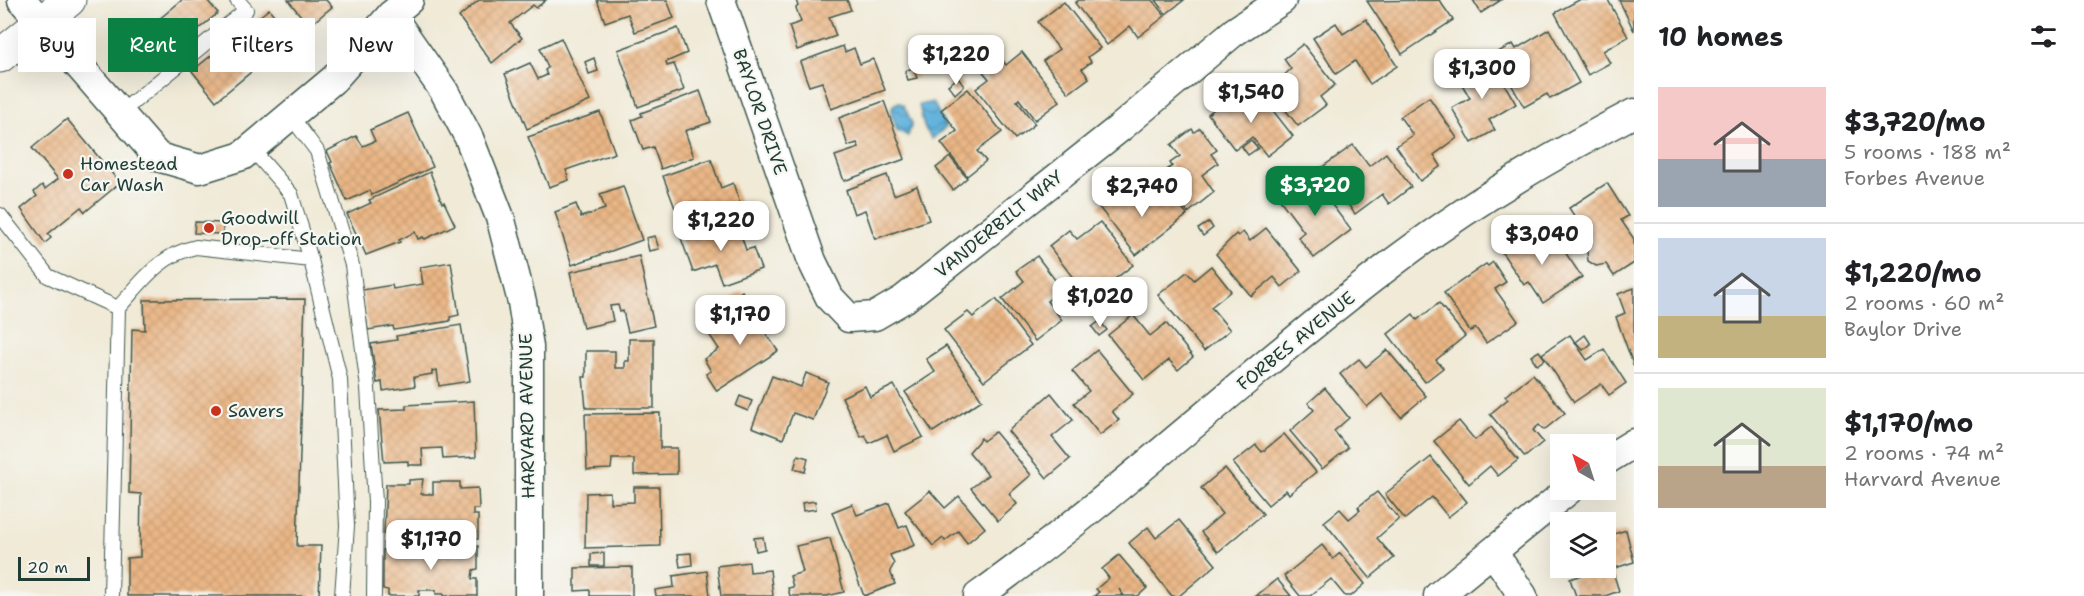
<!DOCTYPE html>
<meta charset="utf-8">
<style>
:root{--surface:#fff;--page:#f2f2f2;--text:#202124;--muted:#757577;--line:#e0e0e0;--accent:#0b8043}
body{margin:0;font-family:"Shantell Sans",sans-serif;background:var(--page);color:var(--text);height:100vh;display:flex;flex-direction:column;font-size:22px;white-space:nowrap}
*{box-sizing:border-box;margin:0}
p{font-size:20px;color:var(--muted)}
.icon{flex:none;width:33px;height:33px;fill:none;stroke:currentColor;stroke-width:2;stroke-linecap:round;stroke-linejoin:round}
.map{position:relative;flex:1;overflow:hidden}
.side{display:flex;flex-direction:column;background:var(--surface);width:450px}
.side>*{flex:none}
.banner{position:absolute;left:18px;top:18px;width:570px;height:54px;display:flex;gap:12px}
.needle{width:39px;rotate:321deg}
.controls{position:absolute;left:1550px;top:434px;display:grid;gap:12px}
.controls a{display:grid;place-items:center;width:66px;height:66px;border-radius:0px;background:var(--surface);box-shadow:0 6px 24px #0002;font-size:30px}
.scale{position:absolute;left:18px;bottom:15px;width:72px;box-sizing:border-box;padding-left:6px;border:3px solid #1f3d34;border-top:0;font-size:16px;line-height:21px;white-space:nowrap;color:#1f3d34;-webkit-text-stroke:4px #f6f6f2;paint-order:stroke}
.price{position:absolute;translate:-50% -51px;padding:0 14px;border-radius:12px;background:#fff;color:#222;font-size:20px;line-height:39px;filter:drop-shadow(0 2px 3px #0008)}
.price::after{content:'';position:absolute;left:50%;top:36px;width:18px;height:14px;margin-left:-9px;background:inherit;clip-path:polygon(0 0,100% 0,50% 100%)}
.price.on{background:var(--accent);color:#fff}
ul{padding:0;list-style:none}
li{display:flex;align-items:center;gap:18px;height:150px;padding:0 24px}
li+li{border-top:2px solid var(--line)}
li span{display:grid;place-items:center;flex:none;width:168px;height:120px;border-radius:0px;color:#555}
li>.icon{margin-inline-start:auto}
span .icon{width:72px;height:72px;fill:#fffc;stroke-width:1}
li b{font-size:26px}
h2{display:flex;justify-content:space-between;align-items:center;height:72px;padding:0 24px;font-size:26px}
.chip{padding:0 21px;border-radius:0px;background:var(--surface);box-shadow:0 6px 24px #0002;font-size:21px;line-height:54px}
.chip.on{background:var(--accent);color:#fff}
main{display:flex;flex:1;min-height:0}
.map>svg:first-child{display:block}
</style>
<main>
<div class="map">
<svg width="1634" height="596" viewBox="0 0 1634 596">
<defs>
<pattern id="water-waves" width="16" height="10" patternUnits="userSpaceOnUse" patternTransform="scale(1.5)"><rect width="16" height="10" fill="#62b2dd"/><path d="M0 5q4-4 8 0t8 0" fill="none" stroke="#5092b4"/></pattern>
<pattern id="building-cross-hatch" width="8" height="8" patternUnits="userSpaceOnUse" patternTransform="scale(1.5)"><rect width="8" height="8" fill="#eab685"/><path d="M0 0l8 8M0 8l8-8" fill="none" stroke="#c89d73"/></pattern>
</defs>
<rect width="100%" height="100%" fill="#f6f6f2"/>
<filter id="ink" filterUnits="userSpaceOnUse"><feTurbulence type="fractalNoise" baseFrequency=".0167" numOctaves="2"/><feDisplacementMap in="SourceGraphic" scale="12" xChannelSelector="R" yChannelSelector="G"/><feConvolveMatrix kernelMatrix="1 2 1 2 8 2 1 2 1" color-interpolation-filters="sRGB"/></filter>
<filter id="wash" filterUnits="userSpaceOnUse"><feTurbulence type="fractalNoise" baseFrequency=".008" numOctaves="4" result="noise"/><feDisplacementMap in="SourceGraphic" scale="24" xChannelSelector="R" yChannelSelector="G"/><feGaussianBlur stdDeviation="1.35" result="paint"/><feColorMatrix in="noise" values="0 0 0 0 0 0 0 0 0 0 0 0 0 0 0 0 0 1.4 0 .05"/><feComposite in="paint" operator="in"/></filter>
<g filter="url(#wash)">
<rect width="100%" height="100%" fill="#f0ead7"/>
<!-- water -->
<g fill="url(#water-waves)" stroke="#407888" stroke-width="1.5">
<path d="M899,102l5,4 8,17 -4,13 -11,-6 -6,-18 2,-7z"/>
<path d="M933,102l13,25 -14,12 -8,-12 -5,-22z"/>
</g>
<g id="blocks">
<!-- building -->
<g fill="url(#building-cross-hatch)">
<path d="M182,0h25l11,13 -46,38 -21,-25z"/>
<path d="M288,0h38l6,7 -23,19z"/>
<path d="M479,0h67l-10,8 -3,-3 -23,18 12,15 -30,25 -33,-46z"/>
<path d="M597,0h70l7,18 -39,14 -7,-18 -23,8z"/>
<path d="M796,0h51l4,10 -22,7 7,19 -39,14 -8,-24 12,-4 -5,-14 2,-2z"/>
<path d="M1079,0h73l13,16 -27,21 -8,-11 -23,19 -32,-42z"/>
<path d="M1156,0h28l-18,14z"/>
<path d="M1439,0l14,20 -51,34 -35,-53z"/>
<path d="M1473,0h28l-20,13z"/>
<path d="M1579,0h29l20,37 -25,14 7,12 -22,12 -33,-62z"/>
<path d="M1619,0h15v31z"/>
<path d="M1064,2l36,46 -12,9 3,5 -9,7 7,9 -20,15 -26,-32 16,-12 -21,-27z"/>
<path d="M269,9l19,23 -35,29 4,6 -41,34 -24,-30z"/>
<path d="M1366,19l31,47 -27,18 -15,-23 -19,13 -23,-36 23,-15 7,11z"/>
<path d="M678,28l9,25 -21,9 1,4 7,-2 10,26 -46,17 -20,-57z"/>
<path d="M1549,29l30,54 -29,16 -3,-5 -23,13 -30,-53 19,-10 3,5z"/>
<path d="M561,38l29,63 -63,28 -22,-55 25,-11 8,16 9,-4 -2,-5 3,-2 -8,-20z"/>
<path d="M1303,44l32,41 -15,12 6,8 -28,21 -29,-37 22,-20 -7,-10z"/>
<path d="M843,46l2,6 9,-4 6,16 13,-5 12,31 -54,19 -9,-27 -13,4 -9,-24z"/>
<path d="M1022,52l38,49 -25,19 -16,-21 -2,2 18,23 -20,15 -39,-50 13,-10 -9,-11 18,-14 8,11z"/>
<path d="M594,58l4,13 -9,3 -4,-12z"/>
<path d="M1489,58l27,46 -27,16 6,10 -23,13 -20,-35 18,-10 -13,-22z"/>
<path d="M913,68l4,10 -9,2 -3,-9z"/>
<path d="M958,78l6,8 -9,8 -7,-9z"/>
<path d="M968,89l34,43 -25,19 9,10 -19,15 -26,-33 16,-12 -16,-21z"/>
<path d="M700,91l11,31 -26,9 9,26 -33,12 -8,-22 -10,3 -11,-30 10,-4 -1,-3z"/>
<path d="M1259,93l34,43 -26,20 -15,-19 -17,13 -27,-36 20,-16 9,12z"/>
<path d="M1429,97l28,41 -23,17 7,11 -21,15 -24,-35 17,-11 -13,-18z"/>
<path d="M884,101l21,58 -61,22 -9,-25 24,-8 -2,-5 -9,3 -9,-28z"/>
<path d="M600,112l15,41 -49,17 3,10 -20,7 -21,-50z"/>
<path d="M408,113l25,54 -61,28 -2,-5 -23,11 -17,-38 2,-1 -5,-11 29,-15 7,10 12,-5 -5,-11z"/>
<path d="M67,119l53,64 -35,29 -4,-5 -33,27 3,4 -6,5 -24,-34 16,-13 -3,-4 8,-7 3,4 13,-10 -26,-31z"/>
<path d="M1200,128l17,22 -6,4 7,9 -16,12 12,17 -26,21 -29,-37 13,-10 -2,-3 10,-7 -9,-11 21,-16 2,3z"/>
<path d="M1251,140l7,8 -10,7 -6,-8z"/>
<path d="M1353,145l16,21 17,-13 25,34 -22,17 -7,-10 -27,20 -34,-46z"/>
<path d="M950,157l17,21 -14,12 -17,-22z"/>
<path d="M711,159l10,29 12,-5 8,24 -38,14 -2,-6 -4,1 -6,-14 -16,6 -12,-32z"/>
<path d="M430,172l12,31 2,-1 11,23 -30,14 -2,-2 -5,2 -3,-7 -16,8 1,2 -34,13 -19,-41 24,-11 -2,-3z"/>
<path d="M887,175l7,20 23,-9 12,34 -54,19 -10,-29 -11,4 -8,-24z"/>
<path d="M1311,177l40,53 -37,28 -16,-21 6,-5 -24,-32z"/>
<path d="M1607,183l21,33 -7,4 13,19v24l-20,13 -8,-12 -10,2 -8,-5 -1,-9 5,-9 -23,-35z"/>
<path d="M623,186l19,54 -70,25 -17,-53 21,-8 5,13 24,-8 -5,-15z"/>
<path d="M1123,187l16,22 24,-19 5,8 4,-2 15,19 -51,40 -38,-49z"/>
<path d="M195,222l28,1v11l-29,-1z"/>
<path d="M1100,222l33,43 -44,34 -40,-53 20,-16 8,9z"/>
<path d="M1209,222l4,6 -10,8 -5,-7z"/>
<path d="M737,223l9,27 7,-2 8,21 -39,14 -7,-19 -22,8 -12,-34 31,-12 2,6z"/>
<path d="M1266,228l35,43 -19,16 -8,-10 -23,19 -35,-42 20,-20 2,2 5,-4 7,9z"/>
<path d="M1552,233l30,44 -39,26 -14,-21 -5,3 -23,-34 22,-14 7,11z"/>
<path d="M655,236l4,13 -10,2 -3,-13z"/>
<path d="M639,256l15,70 -26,6 -5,-21 -3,1 -2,-7 -8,1 3,15 -30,7 -13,-56z"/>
<path d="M1037,256l25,33 -15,12 15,19 -27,21 -33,-42 22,-18 -8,-10z"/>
<path d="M451,262l8,53 -9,2v4l-56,9 -1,-4 -25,4 -6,-40 30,-5 1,4 30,-5 -3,-17z"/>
<path d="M1493,262l13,20 -11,7 23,32 -32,22 -10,-15 -6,3 -26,-38 42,-29 2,2z"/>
<path d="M1211,266l20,25 -20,16 19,23 -26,21 -46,-56 29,-23 7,8z"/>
<path d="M1634,288v79l-18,-50 9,-4 -7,-19z"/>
<path d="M742,291l5,8 -10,7 -5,-8z"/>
<path d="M305,299l-8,247h24l-2,50h-192v-38l13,-1v-9l1,-54 -12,-1 3,-164 13,1 -1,-30z"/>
<path d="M758,299l13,20 -10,7 17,25 -61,40 -11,-17 5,-3 -7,-12 15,-10 -10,-15z"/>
<path d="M996,299l35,46 -47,36 -40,-51 24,-18 5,5z"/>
<path d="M1439,303l26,33 -29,24 7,8 -18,14 -37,-48 25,-20 4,6z"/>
<path d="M1133,315l17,21 16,-13 27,34 -15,13 -9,-10 -25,20 -36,-45z"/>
<path d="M1100,321l7,9 -8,6 -7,-9z"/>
<path d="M461,325l9,56 -31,5 -2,-16 -5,1v3l-18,3 1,9 -32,5 -1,-9 -5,1 -6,-39 26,-4 -1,-4z"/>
<path d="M1570,335l17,25 17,-11 22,34 -17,12 -8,-11 -27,18 -32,-48z"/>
<path d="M1585,335l6,9 -8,6 -7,-8z"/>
<path d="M629,339h25v69h-68l-3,-31h3v-26h29v17h10v-7h4z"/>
<path d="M946,346l36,54 -49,32 -28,-40 30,-20 -9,-13z"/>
<path d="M1097,350l36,44 -21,17 7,9 -19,15 -26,-32 15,-12 -17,-20z"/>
<path d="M1387,350l39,46 -25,21 -19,-23 -15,13 -27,-33 19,-15 7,8z"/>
<path d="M1539,351l6,8 -8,6 -6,-9z"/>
<path d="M806,373l22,9 -15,38 -20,-7 -10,26 -31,-12 20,-51 29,11z"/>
<path d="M1533,374l32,39 -21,17 -5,-5 -6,5 10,12 -18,15 -35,-43 18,-15 -3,-3z"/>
<path d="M894,385l29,52 -29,14 -7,-16 -18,8 -4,-8 -4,2 -19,-40 23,-11 5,11z"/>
<path d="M1325,388l24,30 -15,13 14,17 -26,21 -32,-38 24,-21 -6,-7z"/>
<path d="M1051,393l22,27 -21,17 18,22 -23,19 -39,-47z"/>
<path d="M740,396l12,5 -4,10 -12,-5z"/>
<path d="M474,401l2,56 -33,2 -1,-11 -20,1 1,16h-15v-4l-24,1 -5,-52 27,-1v-4z"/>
<path d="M660,413v35h17v26l-43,1v-16h-22l-1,10 -24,1 -2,-56z"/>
<path d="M1459,421l16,19 16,-13 27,33 -20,16 -8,-10 -21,18 -35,-43z"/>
<path d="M995,432l36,43 -22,19 8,10 -19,17 -27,-33 17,-13 -19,-23 12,-14 2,3z"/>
<path d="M1284,434l32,38 -27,22 -3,-4 -18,15 -35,-42 23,-18 6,7z"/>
<path d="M798,455l10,3 -3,14 -11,-3z"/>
<path d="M1431,457l36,45 -19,15 -16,-20 -27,22 -20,-25z"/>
<path d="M1225,468l38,46 -45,38 -17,-20 21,-18 -21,-26z"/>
<path d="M423,479l-2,15h12v-12h27v7l18,-1 1,21h-6v6h5v24l-69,1v-6h-25l2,-50h23v-4z"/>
<path d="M634,487h25l1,59 -75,2 1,-55 24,-1v11l24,-1z"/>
<path d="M930,491l15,17 14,-12 26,32 -18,15 -9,-12 -13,10 -2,-3 -10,8 -28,-35z"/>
<path d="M1377,492l22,27 -22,19 17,20 -24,20 -46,-56 16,-13 9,10 11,-9 -2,-3z"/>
<path d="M815,501l1,8 -13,2 -1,-8z"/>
<path d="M889,503l10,25 8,-3 8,20 -25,10 4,9 -4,7 5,13 -31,12 -32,-84 20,-8 5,11z"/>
<path d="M1179,520l37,45 -37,31h-7l-43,-53 19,-16 8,11z"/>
<path d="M1626,530l8,32 -22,7 7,22 -14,5h-29l-6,-17 12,-4 -3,-8h26v-30z"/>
<path d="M763,537l2,12 -9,2 -2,-13z"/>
<path d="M830,538l14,54 -17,4h-37l-2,-8 5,-1 -3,-11 13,-4 -7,-26z"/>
<path d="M1322,545l11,14 7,-6 25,31 -14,12h-6l-14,-17 -21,17h-10l-16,-20z"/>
<path d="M410,546h68v23l-5,1 -1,9h5v17h-33v-2h-8v-4h-17v6h-31v-6l-5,-1v-39l27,-1z"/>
<path d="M604,553v13h-13v-12z"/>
<path d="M691,553l1,12 -12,2 -2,-13z"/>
<path d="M1119,555l28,33 -9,8h-14l-5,-7 4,7h-29l5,-4 -3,-3 13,-11 -7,-9z"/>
<path d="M749,562l1,10 20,-2 3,26h-52l-4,-30z"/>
<path d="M632,567v29h-42v-6l-15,1v-23z"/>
<path d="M707,571l3,25h-54l-1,-6 19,-3 -1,-11z"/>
<path d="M1277,579l14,17h-35z"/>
</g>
</g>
</g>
<g filter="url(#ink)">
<use href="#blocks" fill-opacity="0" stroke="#3e574c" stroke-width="1.5"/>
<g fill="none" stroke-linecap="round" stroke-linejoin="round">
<!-- lane casing -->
<g stroke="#3e574c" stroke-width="16">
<g id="lane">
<path d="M120,113l126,-103 -9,-10"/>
<path d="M290,115l27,36 35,114 16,123 7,114 -1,94"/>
<path d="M251,148l40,46 20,66"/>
<path d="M0,215l48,61 70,32 -7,288"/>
<path d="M118,308c24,-26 41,-53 78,-61l115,13 29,119 7,147 -5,70"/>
</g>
</g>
<!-- street casing -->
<g stroke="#3e574c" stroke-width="31">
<g id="street">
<path d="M22,0l136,157 42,12 42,-13 92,-77 57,-64 18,-15"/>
<path d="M721,0l91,261 18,37 19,20 26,-2 29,-17 217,-172 113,-95 48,-32"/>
<path d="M391,15l53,76 25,47 32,82 21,82 7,45v249"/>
<path d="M1605,461l29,-18"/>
<path d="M1493,552l30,44"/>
<path d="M978,596c145,-104 275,-228 417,-335 75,-57 156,-105 239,-148"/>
<path d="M1438,596l132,-107"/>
</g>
</g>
<!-- secondary casing -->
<g stroke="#3e574c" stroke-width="35">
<path id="secondary" d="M0,56l69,-56"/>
</g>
<!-- lane -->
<use href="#lane" stroke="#fff" stroke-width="14"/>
<!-- street -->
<use href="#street" stroke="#fff" stroke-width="28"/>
<!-- secondary -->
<use href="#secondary" stroke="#fff" stroke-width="33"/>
</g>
</g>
<!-- markers -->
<g fill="#c8321e" stroke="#f6f6f2" stroke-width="2">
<circle cx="68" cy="174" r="6"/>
<circle cx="209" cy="228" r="6"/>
<circle cx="216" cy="411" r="6"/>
</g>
<g text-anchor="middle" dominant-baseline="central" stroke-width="4.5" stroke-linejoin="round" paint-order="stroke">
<!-- street labels -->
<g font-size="18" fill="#1f3d34" stroke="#f6f6f2">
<text transform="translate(760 112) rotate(71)">BAYLOR DRIVE</text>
<text transform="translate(999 224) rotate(-39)">VANDERBILT WAY</text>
<text transform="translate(1296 341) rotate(-39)">FORBES AVENUE</text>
<text transform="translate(527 416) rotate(-91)">HARVARD AVENUE</text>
</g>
<!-- poi labels -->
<g font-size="18" fill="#1f3d34" stroke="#f6f6f2" text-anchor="start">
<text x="80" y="164">Homestead<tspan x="80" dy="21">Car Wash</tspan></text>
<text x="221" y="218">Goodwill<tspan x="221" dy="21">Drop-off Station</tspan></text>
<text x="228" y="411">Savers</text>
</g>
</g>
</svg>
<div class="controls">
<a><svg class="needle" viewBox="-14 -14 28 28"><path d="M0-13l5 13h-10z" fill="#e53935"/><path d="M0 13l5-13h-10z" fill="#757577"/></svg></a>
<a><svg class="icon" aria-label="layers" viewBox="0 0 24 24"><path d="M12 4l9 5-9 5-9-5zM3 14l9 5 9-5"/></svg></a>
</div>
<div class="scale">20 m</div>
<b class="price" style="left:956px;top:86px">$1,220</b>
<b class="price" style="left:1482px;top:100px">$1,300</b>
<b class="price" style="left:1251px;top:124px">$1,540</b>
<b class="price on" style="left:1315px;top:217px">$3,720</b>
<b class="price" style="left:1142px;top:218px">$2,740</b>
<b class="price" style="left:721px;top:252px">$1,220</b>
<b class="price" style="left:1542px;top:266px">$3,040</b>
<b class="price" style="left:1100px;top:328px">$1,020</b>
<b class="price" style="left:740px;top:346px">$1,170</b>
<b class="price" style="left:431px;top:571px">$1,170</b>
<div class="banner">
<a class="chip">Buy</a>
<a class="chip on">Rent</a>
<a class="chip">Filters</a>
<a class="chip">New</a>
</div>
</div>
<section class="side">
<h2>10 homes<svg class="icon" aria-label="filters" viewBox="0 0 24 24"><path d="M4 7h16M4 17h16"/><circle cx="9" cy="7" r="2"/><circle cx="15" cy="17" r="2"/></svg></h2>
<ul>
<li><span style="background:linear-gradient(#f6c9c9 60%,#9aa5b1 0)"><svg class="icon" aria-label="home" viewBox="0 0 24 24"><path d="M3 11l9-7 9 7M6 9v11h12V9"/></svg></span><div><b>$3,720/mo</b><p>5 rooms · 188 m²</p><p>Forbes Avenue</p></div></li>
<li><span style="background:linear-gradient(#c9d6e8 65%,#c2b280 0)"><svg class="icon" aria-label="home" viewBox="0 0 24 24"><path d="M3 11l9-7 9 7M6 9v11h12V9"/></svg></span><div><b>$1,220/mo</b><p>2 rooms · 60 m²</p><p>Baylor Drive</p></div></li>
<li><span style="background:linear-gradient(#dfe7d0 65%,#b9a48a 0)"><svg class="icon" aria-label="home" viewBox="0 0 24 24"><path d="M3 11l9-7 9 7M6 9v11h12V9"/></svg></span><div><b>$1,170/mo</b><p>2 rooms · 74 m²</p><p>Harvard Avenue</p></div></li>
</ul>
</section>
</main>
